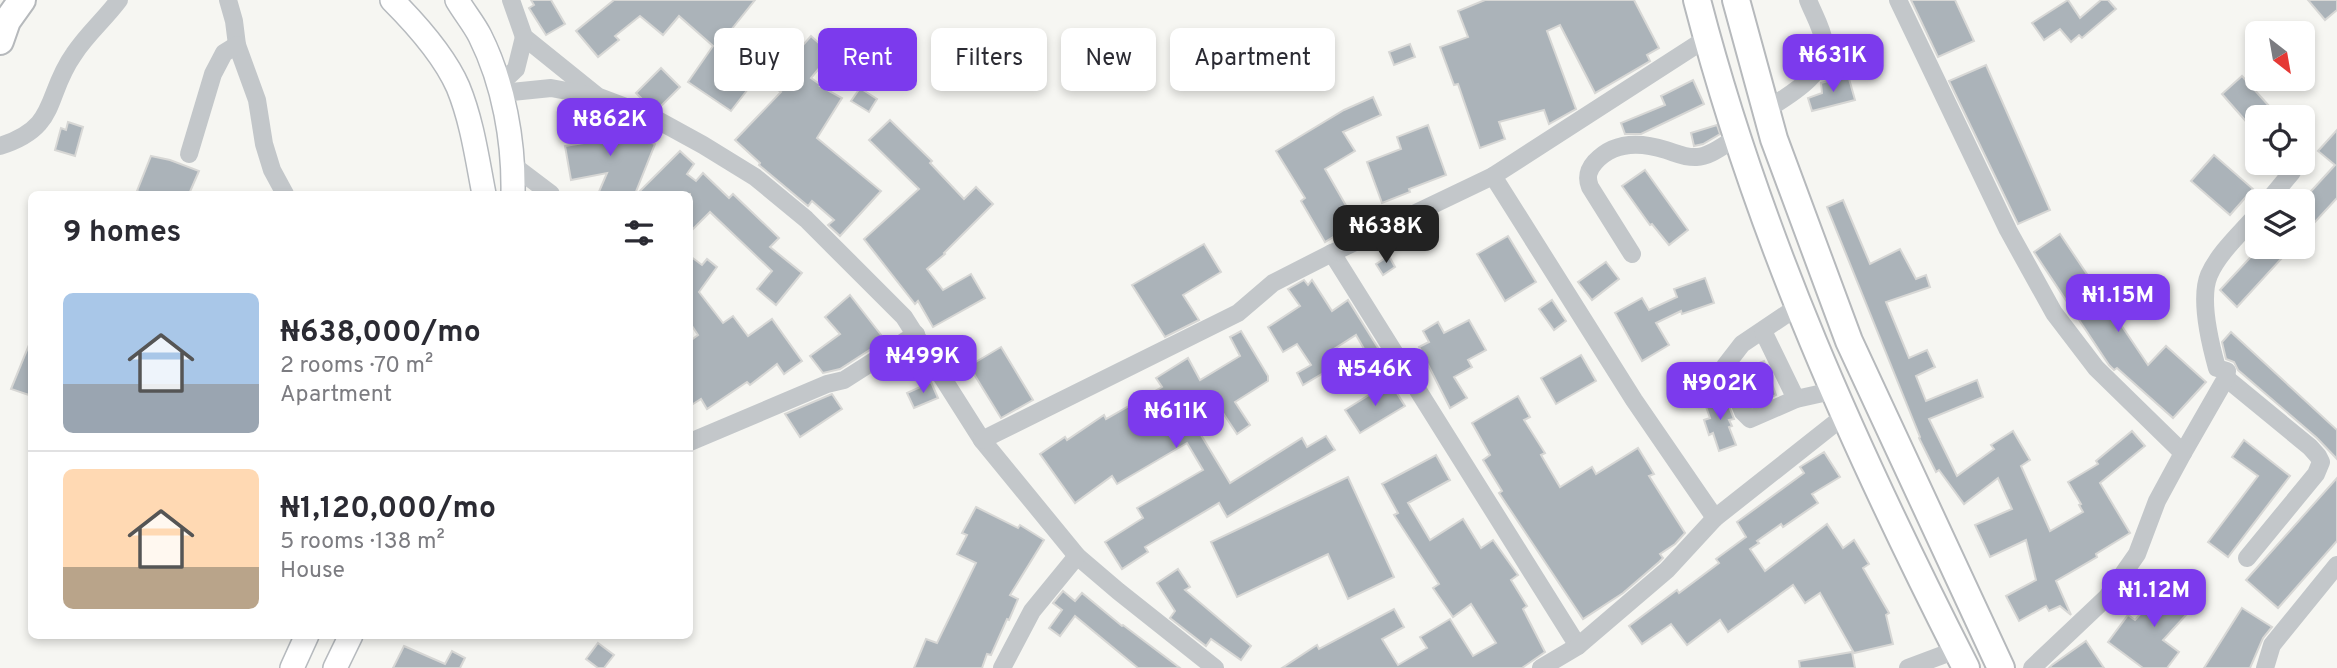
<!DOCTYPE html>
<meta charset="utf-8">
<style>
:root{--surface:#fff;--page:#f2f2f3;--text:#2b2b33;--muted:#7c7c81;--line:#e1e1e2;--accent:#7c3aed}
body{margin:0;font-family:Overpass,sans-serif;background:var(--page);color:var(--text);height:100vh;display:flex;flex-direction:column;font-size:26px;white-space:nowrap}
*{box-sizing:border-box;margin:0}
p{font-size:23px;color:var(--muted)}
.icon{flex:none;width:38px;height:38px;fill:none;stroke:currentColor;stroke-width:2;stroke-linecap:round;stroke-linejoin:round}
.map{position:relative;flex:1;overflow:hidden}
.drawer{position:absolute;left:28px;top:191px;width:665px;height:448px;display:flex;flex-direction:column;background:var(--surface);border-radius:10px;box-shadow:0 4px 10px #0003}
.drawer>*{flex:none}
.hud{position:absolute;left:714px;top:28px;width:665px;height:63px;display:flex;gap:14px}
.needle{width:46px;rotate:149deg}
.fabs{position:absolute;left:2245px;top:21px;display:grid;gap:14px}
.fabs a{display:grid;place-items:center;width:70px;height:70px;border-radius:10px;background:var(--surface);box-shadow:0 4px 10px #0003;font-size:35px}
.price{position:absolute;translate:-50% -60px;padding:0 16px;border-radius:14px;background:var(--accent);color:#fff;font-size:23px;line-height:46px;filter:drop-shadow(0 2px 4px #0008)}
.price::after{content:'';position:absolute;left:50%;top:42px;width:21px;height:16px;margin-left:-10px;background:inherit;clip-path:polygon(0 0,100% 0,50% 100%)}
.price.current{background:#222;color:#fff}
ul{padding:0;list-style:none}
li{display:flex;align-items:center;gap:21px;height:175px;padding:0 35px}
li+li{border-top:2px solid var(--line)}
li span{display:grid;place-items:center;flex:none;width:196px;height:140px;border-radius:10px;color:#555}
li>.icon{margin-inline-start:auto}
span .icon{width:84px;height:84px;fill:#fffc;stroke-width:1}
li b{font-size:30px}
h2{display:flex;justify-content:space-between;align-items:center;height:84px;padding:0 35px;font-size:30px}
.chip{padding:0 24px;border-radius:10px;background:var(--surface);box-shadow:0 4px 10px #0003;font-size:24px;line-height:63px}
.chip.current{background:var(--accent);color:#fff}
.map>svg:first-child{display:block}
</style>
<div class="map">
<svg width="2337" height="668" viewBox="0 0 2337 668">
<rect width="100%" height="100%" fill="#f6f6f2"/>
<!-- building -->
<g fill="#abb3b9" stroke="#d7d7d5" stroke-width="2">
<path d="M531,0h20l14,24 -19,11 -17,-27 5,-3z"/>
<path d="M614,0h141l-28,35 38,32 -34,44 -43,-29 25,-36 -34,-30 -16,19 -23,-19 -25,20 4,4 -21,17 -22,-26z"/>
<path d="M1485,0h149l25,48 -12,7 3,6 -55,32 -35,-68 -13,6 29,78 -27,15 -5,-14 -45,12 6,17 -25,9 -22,-64 -4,1 -14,-38 28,-10 -10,-26z"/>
<path d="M1911,0h44l19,41 -36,16z"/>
<path d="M2068,0l12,18 21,-18h7l8,9 -34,29 -3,-3 -8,7 -11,-13 -16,11 -12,-17z"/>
<path d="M2308,0h29v10l-12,10z"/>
<path d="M811,36l20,18 -20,24 10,7 -1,1 22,12 -25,40 64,53 -41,45 -12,-11 6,-5 -22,-19 -4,5 -49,-41 1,-2 -25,-23 46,-48 -8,-5 21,-32z"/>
<path d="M1812,38v14l-2,7 -13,7 -6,-22z"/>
<path d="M1410,44l5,13 -21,8 -5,-13z"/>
<path d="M1986,65l64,145 -32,14 -69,-143z"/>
<path d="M661,68l19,19 -21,21 -13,-5 -10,-10z"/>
<path d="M1848,75l7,25 -43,11 -4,-13 14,-5 -1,-10z"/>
<path d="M2242,76l37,41h-21v18l-36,-41z"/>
<path d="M1693,80l11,24 -63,30h-16l-4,-11 44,-18 -4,-9z"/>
<path d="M860,88l17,11 -8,13 -18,-11z"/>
<path d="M1373,97l8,18 -38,17 12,19 -30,18 31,54 -31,19 -24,-41 4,-3 -29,-47 68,-41z"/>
<path d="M592,117l24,7 -2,5 41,15 -20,50h-37l9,-21 -36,7 -6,-34 18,-3z"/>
<path d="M890,120l42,41 -2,2 34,36 12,-12 17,17 -49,49 1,1 -18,15 16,21 28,-16 14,24 -52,29 -15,-26 -3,3 -51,-65 55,-50 -50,-49z"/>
<path d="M68,122l15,5 -8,29 -20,-6 6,-22 5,2z"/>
<path d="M1428,125l18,50 -37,14 1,3 -28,11 -15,-41 34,-13 -4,-12z"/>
<path d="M1717,125l3,9 -17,10 -9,2 -3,-13z"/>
<path d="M2337,130v68l-34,37v-35l32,-35 -17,-14z"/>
<path d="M680,151l14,13 -7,10 9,7 7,-8 26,25 4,-4 46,44 -9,9 32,26 -26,32 -19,-16 15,-18 -62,-59 -20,20v-38h-53z"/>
<path d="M2214,155l39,34 -23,26 -39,-34z"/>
<path d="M151,156l19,4 29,11 -10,23h-45l-7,-3z"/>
<path d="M1645,170l43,60 -19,15 -17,-21 -2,1 -28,-39z"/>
<path d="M1843,200l27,64 30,-15 16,30 10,-4 4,12 -44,15 23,56 18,-8 8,17 -19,9 10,25 51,-21 6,17 -54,22 28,57 37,-27 -3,-4 22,-14 17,29 -9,6 29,65 33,-19 -4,-7 2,-1 -13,-22 30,-18 -2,-3 36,-30 13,15 -45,37 30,50 -34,21 1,3 -41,24 15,34 -11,-9 -11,5 -3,-5 -27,15 -13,-25 30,-16 -10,-40 -36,17 -15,-32 37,-16 -14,-31 -34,26 -25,-34 -3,2 -17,-34 1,-1 -93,-230z"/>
<path d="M2060,234l88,131 18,-19 40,36 -33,36 -56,-50 -3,2 -5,-5 -75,-113z"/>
<path d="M1508,236l28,46 -31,19 -28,-47z"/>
<path d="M1204,244l17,28 -38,23 16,25 -34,17 -33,-52z"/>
<path d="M2260,247h32l-55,60 -17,-17z"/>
<path d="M690,256l12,9 5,-6 10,8 -18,25 24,31 10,-7 15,20 24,-17 30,42 -18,13 -7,-10 -27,21 -3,-3 -40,27 -6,-10 -11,7v-65l8,-6 -8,-12z"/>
<path d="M1389,256l6,11 -12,8 -7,-11z"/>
<path d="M1606,262l13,17 -27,21 -14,-18z"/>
<path d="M1705,278l9,25 -32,11 -1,-3 -25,12 13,22 -27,16 -27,-48 27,-15 7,12 28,-13 -3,-8z"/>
<path d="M1304,280l4,5 4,-5 20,31 16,-11 42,67 -12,6 -22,-38 -22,14 8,13 -39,23 -6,-12 14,-8 -14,-21 -14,8 -15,-25 32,-21 -12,-17z"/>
<path d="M850,295l35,45 -45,29 -17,4 -13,-17 30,-22 -15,-17z"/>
<path d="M1552,300l14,21 -12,9 -15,-21z"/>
<path d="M1469,320l17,30 -18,10 4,7 -18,10 13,21 -17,10 -31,-61 10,-5 -6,-11 15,-9 6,11z"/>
<path d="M1241,331l27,45v5l-33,21 15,23 -13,9 -16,-24 -26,15 35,58 72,-45 5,9 19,-11 9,14 -108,67 -8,-14 -74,44 3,5 -26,17 -17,-27 38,-24 -6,-10 66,-38 -16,-27 -70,41 -5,-8 -37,27 -35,-49 25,-17 2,3 37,-25 2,4 56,-32 -6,-9 32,-20 12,22 40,-24 -10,-19z"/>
<path d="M2231,332l106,98v29l-20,-21 -79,-68 -4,-8 -8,-3 -4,-17z"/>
<path d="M31,340h1v56l-21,-7z"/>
<path d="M1001,347l32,53 -32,18 -32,-52z"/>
<path d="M1581,355l15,26 -40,23 -15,-26z"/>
<path d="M1764,361l12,34 -23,10 -14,-34z"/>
<path d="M931,382l7,16 -24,10 -7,-15z"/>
<path d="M1390,382l15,24 -45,27 -15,-23z"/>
<path d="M832,394l10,15 -42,28 -15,-23z"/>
<path d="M1724,394l10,25 -5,1 3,6 -3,1 7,18 -17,6 -6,-18 -4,2 -5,-15 6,-2 -6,-17z"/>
<path d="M1518,396l12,21 -6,3 21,33 -4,2 19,32 32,-20 4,7 42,-26 16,26 -5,2 36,57 -10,11 -15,10 3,4 -4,4 -36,31 -40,26 -84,-126 3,-2 -19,-31 7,-5 -18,-32z"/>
<path d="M2244,440l46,36 -62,81 -20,-15 50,-66 -26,-19z"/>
<path d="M1824,452l16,25 -28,17 6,9 -35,24 -2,-3 -24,17 2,2 -9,6 15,22 62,-47 16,24 11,-8 15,24 -6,4 26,45 -3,2 7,29 -39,9 -34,-60 -15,10 -12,-18 -65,47 -8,-12 -33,25 -16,-21 -29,20 -13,-18 48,-36 2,3 40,-30 -3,-4 30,-22 -9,-15 67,-49 -4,-6z"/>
<path d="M1436,455l14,25 -42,23 22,37 33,-21 18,29 12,-8 25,35 -7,5 16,26 -4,3 22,43 -23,16h-240l35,-23 2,4 75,-40 10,18 -22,12 16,26 29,-17 -7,-11 30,-18 23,37 23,-13 -25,-39 -18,13 -20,-29 6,-4 -45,-69 4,-2 -16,-29z"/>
<path d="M1348,477l46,100 -46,22 -20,-45 -91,43 -26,-55z"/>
<path d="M2337,478v63l-59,67 -32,-28z"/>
<path d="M976,507l42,21 2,-3 24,15 -34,55 8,4 -9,21 -2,-1 -16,36 -4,-1 -5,14h-68l12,-29 11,4 39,-80 -19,-9 10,-19 -5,-2z"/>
<path d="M1178,569l12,18 -5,3 66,56 -10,14 -30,-21 -5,7 -36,-28 5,-7 -18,-28z"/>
<path d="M2171,580l26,23 -34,37 16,12 -12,16h-24l-35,-26 20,-27 7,5z"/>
<path d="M1063,591l12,10 7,-8 40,33 1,-1 57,43h-42l-63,-52 -15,20 -11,-8 13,-18 -9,-7z"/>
<path d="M2242,608l30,19 -9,11 -13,30h-46z"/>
<path d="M2086,641l18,27h-55l3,-3z"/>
<path d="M598,643l16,12 -10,13h-6l-12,-9z"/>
<path d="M404,646l41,18 7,-13 13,7 -5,10h-67z"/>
<path d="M1852,652l3,16h-55l-1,-7z"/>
</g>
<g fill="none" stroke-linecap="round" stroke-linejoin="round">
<!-- major casing -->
<g stroke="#b6babe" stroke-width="26">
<g id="major">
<path d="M392,0c24,24 52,55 66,87 14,34 19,71 26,107"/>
<path d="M457,0c7,12 17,24 23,36 24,48 34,106 33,158"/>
<path d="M292,668l15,-33"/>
<path d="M335,668l16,-33"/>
</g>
</g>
<!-- highway casing -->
<g stroke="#b6b9bc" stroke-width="30">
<g id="highway">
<path d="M1697,0c61,236 159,452 269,668"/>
<path d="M1736,0l38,139 75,202 152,327"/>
<path d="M0,41l7,-20 15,-21"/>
</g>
</g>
<!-- minor -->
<g stroke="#c3c7ca" stroke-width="18">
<path d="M228,0l6,21 3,24 20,55 7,44 8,26 13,24"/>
<path d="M511,0l13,37 72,58"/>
<path d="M1898,0l110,230 46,83 42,55 87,85 -26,48 -20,53 -30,43 -75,71"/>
<path d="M499,85l17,-16 8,-32"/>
<path d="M502,93l49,-5 48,9 53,20 51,28 52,32 51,42 98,98 78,123 95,116 41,35 97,77"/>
<path d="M1766,110c23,-15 62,-35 58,-68 -2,-14 -11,-29 -16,-42"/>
<path d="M0,146c60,-19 44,-50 74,-92 13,-20 31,-35 45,-54"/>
<path d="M189,154l24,-80 11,-21 13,-8"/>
<path d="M514,166l37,28"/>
<path d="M1493,176l141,224 81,118"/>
<path d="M2268,201l24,-29"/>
<path d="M1332,253l246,393 -37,22"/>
<path d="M1632,254l-42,-67c-4,-10 -2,-17 5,-25 19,-21 46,-20 71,-12 10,3 20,8 31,7 13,0 28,-13 39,-19"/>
<path d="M1797,307l-55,37 -17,22 18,46 7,7 46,-20 36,-8"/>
<path d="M1763,331l33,68"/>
<path d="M2226,378l84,69 8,9 3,6 -5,12 -69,84"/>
<path d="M982,440l256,-127 35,-30 59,-30 161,-77 214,-138"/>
<path d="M690,442l137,-58 17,-4 72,-46"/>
<path d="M2183,453l43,-75 1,-7 -10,-3c-7,-25 -18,-69 -8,-93 10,-23 33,-43 49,-62"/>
<path d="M1578,646l89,-76 48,-52 129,-102"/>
<path d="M1002,668l30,-57 45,-55"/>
<path d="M1908,668l48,-18"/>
<path d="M2265,668l7,-23 65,-80"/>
</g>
<!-- major -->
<use href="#major" stroke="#fff" stroke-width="23"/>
<!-- highway -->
<use href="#highway" stroke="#fff" stroke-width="26"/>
</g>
</svg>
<div class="fabs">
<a><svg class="needle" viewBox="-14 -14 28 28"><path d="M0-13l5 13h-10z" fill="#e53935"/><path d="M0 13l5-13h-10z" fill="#7c7c81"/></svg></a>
<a><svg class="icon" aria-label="locate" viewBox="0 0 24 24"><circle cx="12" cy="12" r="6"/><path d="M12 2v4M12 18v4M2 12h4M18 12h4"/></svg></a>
<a><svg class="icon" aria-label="layers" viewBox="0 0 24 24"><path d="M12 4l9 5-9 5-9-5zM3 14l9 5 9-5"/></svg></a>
</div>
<b class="price" style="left:1833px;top:94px">₦631K</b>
<b class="price" style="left:610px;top:158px">₦862K</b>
<b class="price current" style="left:1386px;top:265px">₦638K</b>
<b class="price" style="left:2118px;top:334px">₦1.15M</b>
<b class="price" style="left:923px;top:395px">₦499K</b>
<b class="price" style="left:1375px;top:408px">₦546K</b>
<b class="price" style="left:1720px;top:422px">₦902K</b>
<b class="price" style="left:1176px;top:450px">₦611K</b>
<b class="price" style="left:2154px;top:629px">₦1.12M</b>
<div class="hud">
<a class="chip">Buy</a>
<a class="chip current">Rent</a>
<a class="chip">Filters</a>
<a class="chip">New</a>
<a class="chip">Apartment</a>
</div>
<section class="drawer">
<h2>9 homes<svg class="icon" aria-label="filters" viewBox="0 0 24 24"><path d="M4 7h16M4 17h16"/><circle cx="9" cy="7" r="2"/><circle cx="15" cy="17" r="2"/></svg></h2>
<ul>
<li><span style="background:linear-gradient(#a9c7e8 65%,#9aa5b1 0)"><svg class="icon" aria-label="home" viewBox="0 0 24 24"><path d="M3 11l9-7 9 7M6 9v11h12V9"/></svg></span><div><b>₦638,000/mo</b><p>2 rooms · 70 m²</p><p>Apartment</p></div></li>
<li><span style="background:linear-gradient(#ffd9b3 70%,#b9a48a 0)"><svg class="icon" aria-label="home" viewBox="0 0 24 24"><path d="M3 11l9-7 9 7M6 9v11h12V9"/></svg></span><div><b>₦1,120,000/mo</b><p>5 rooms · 138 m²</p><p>House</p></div></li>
</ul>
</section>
</div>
